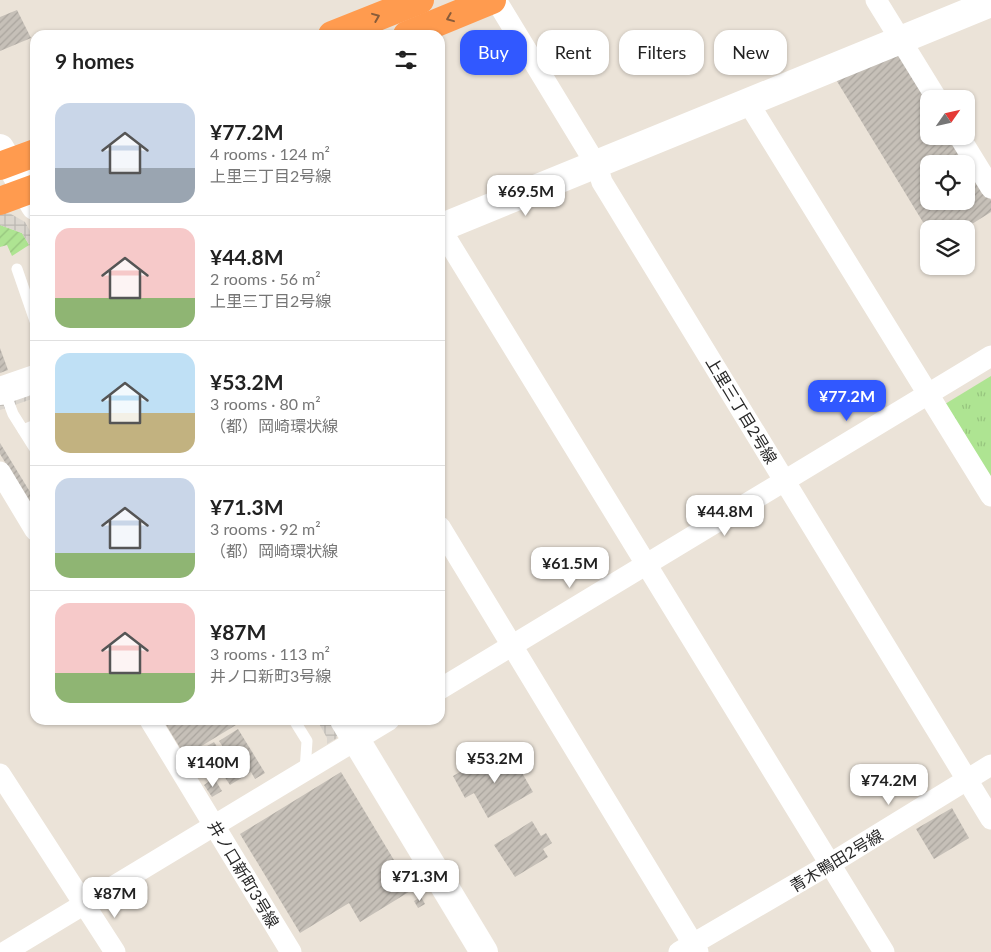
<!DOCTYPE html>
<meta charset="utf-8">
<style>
:root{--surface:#fff;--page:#f6f6f6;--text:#222;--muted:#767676;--line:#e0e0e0;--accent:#3158ff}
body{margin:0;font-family:Lato,"Noto Sans JP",sans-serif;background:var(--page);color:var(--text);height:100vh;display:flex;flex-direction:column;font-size:19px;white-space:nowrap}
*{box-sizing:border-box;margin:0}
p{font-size:16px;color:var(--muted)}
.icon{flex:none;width:28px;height:28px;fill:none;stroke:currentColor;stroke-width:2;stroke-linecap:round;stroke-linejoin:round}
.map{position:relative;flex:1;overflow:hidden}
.side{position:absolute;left:30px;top:30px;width:415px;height:695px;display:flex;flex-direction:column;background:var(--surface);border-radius:15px;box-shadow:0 1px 4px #0004}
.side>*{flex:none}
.hud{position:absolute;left:460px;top:30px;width:455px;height:45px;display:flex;gap:10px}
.needle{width:32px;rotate:56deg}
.controls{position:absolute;left:920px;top:90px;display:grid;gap:10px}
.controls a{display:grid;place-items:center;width:55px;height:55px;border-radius:10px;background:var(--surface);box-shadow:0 1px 4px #0004;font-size:25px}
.price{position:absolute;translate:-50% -42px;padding:0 11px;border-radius:10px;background:#fff;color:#222;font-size:16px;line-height:32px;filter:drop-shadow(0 1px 2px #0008)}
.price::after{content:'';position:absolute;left:50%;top:30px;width:15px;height:11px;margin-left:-8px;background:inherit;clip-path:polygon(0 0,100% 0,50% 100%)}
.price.active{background:var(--accent);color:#fff}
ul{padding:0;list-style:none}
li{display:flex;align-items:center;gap:15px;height:125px;padding:0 25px}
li+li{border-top:1px solid var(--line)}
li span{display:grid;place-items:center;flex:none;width:140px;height:100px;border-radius:15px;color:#555}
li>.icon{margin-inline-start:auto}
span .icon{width:60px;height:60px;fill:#fffc;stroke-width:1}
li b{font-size:21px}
h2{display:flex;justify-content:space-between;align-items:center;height:60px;padding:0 25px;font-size:21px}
.tag{padding:0 18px;border-radius:15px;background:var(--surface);box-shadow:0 1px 4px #0004;font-size:18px;line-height:45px}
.tag.active{background:var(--accent);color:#fff}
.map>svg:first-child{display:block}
</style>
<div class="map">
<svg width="991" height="952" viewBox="0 0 991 952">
<defs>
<pattern id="park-tufts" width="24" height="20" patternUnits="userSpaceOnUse" patternTransform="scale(1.25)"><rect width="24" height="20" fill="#aee492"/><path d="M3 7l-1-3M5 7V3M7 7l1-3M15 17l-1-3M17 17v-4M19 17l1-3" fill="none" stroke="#96c47e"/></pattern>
<pattern id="garden-furrows" width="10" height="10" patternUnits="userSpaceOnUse" patternTransform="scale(1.25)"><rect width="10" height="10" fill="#aee492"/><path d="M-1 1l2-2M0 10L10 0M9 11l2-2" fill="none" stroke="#96c47e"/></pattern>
<pattern id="plaza-grid" width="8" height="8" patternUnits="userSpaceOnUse" patternTransform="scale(1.25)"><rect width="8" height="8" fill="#dbd6cf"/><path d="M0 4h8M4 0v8" fill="none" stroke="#bcb8b2"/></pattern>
<pattern id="building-hatch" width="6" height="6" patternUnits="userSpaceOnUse" patternTransform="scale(1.25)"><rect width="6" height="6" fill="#c6c0b8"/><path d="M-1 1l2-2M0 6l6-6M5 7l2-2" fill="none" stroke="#aaa59e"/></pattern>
</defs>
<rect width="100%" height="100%" fill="#ebe3d8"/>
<!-- park -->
<path fill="url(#park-tufts)" d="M991,376v103l-46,-75z"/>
<!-- garden -->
<path fill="url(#garden-furrows)" d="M0,225l22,8 7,12 -17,11 -5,-11 -7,2z"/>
<!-- plaza -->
<g fill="url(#plaza-grid)">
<path d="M0,212l11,2 14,8 10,18v14l-13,-21 -22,-8z"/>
<path d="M35,391v7l-35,12v-7z"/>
<path d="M317,720h13l7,11v7l-10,6v-6z"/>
</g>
<!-- building -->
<g fill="url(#building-hatch)" fill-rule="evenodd">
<path d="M17,10l14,28 -31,13v-34z"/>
<path d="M900,55l29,45v36h22l40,64v12l-27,17h-35v3l-94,-154zM929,164h37v37h-37z"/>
<path d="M0,348l8,22 -8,3z"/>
<path d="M0,443l35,57v11l-35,-57z"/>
<path d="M163,720h70l3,5 -51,31z"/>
<path d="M238,729l27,44 -10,6 -4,-7 -21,13 -8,-12 13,-8 -16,-24z"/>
<path d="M214,742l14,22 -17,11 -14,-23z"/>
<path d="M509,750l24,42 -45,26 -14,-25 -9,5 -12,-22 23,-13 3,4z"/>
<path d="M341,772l71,118 -52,32 -11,-19 -49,30 -60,-99z"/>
<path d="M214,778l8,13 -10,6 -8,-12z"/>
<path d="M952,808l17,30 -35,21 -18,-30z"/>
<path d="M532,821l9,15 5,-3 6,10 -9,6 5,8 -33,20 -21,-32z"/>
<path d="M421,897l4,7 -7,4 -4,-7z"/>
</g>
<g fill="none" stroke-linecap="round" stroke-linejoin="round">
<!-- lane -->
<g stroke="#fff" stroke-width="11">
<path d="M17,269l18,52"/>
<path d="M4,390l9,24 22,35"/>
<path d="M23,430l12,-5"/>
<path d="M294,720l13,21 -2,30"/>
</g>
<!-- street -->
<g stroke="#fff" stroke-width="21">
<path d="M496,0l101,166 5,16 389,637"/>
<path d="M876,0l61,99"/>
<path d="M749,104l242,392"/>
<path d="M959,136l32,52"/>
<path d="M440,228l444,724"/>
<path d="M0,472l35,58"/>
<path d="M440,527l258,425"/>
<path d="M440,689l551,-333"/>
<path d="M150,720l141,232"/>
<path d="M0,774l115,178"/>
<path d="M5,952l384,-232"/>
<path d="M679,952l151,-88 161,-99"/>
</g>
<!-- secondary -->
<g stroke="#fff" stroke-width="28">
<path d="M0,148l35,58"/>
<path d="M440,228l551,-225"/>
<path d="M0,391l35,-12"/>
<path d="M344,720l140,232"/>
</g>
<!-- highway -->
<g stroke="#ff9b4f" stroke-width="28">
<path d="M332,35l88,-35"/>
<path d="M407,35l85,-35"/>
<path d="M0,166l35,-13"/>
<path d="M0,201l35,-13"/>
</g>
</g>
<!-- one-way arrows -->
<defs><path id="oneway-chevron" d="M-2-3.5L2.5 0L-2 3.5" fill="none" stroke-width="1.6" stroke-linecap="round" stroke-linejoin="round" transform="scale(1.25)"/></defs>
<g stroke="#895c3a">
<use href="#oneway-chevron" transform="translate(376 17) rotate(-22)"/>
<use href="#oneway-chevron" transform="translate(450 18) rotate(158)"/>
</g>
<g text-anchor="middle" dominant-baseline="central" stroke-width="4.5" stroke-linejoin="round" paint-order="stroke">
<!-- street labels -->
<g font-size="16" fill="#282828" stroke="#fff">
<text transform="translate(742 410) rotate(59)">上里三丁目2号線</text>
<text transform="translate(836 860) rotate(-31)">青木鴨田2号線</text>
<text transform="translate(244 874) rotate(59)">井ノ口新町3号線</text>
</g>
</g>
</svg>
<div class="controls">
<a><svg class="needle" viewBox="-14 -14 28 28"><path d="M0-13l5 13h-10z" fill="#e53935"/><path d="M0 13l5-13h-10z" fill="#767676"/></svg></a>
<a><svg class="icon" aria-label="locate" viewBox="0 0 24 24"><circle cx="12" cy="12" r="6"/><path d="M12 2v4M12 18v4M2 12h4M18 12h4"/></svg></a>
<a><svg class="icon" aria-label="layers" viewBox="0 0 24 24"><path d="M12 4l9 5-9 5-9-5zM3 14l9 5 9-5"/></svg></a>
</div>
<b class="price" style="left:526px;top:217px">¥69.5M</b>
<b class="price active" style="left:847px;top:422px">¥77.2M</b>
<b class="price" style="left:725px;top:537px">¥44.8M</b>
<b class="price" style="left:570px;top:589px">¥61.5M</b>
<b class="price" style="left:495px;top:784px">¥53.2M</b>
<b class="price" style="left:213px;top:788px">¥140M</b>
<b class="price" style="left:889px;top:806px">¥74.2M</b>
<b class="price" style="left:420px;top:902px">¥71.3M</b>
<b class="price" style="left:115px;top:919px">¥87M</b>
<div class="hud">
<a class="tag active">Buy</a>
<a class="tag">Rent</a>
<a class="tag">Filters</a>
<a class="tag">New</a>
</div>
<section class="side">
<h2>9 homes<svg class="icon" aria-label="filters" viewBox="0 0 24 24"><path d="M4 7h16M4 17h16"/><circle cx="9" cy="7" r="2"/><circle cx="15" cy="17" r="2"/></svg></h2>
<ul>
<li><span style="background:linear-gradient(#c9d6e8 65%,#9aa5b1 0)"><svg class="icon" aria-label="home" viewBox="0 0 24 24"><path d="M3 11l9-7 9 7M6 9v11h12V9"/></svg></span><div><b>¥77.2M</b><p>4 rooms · 124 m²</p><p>上里三丁目2号線</p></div></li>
<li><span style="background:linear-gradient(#f6c9c9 70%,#8fb573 0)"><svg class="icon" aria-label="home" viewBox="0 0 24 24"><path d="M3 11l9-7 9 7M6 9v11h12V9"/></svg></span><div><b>¥44.8M</b><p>2 rooms · 56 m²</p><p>上里三丁目2号線</p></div></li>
<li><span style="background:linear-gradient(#bfe0f5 60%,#c2b280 0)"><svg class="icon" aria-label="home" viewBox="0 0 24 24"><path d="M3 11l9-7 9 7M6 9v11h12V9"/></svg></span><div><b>¥53.2M</b><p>3 rooms · 80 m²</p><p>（都）岡崎環状線</p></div></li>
<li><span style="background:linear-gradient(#c9d6e8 75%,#8fb573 0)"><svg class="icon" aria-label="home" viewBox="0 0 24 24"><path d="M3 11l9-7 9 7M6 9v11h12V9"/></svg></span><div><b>¥71.3M</b><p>3 rooms · 92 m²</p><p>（都）岡崎環状線</p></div></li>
<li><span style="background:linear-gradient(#f6c9c9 70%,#8fb573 0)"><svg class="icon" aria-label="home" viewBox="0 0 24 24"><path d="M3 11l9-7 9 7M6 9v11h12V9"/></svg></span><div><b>¥87M</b><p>3 rooms · 113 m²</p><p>井ノ口新町3号線</p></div></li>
</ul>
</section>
</div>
